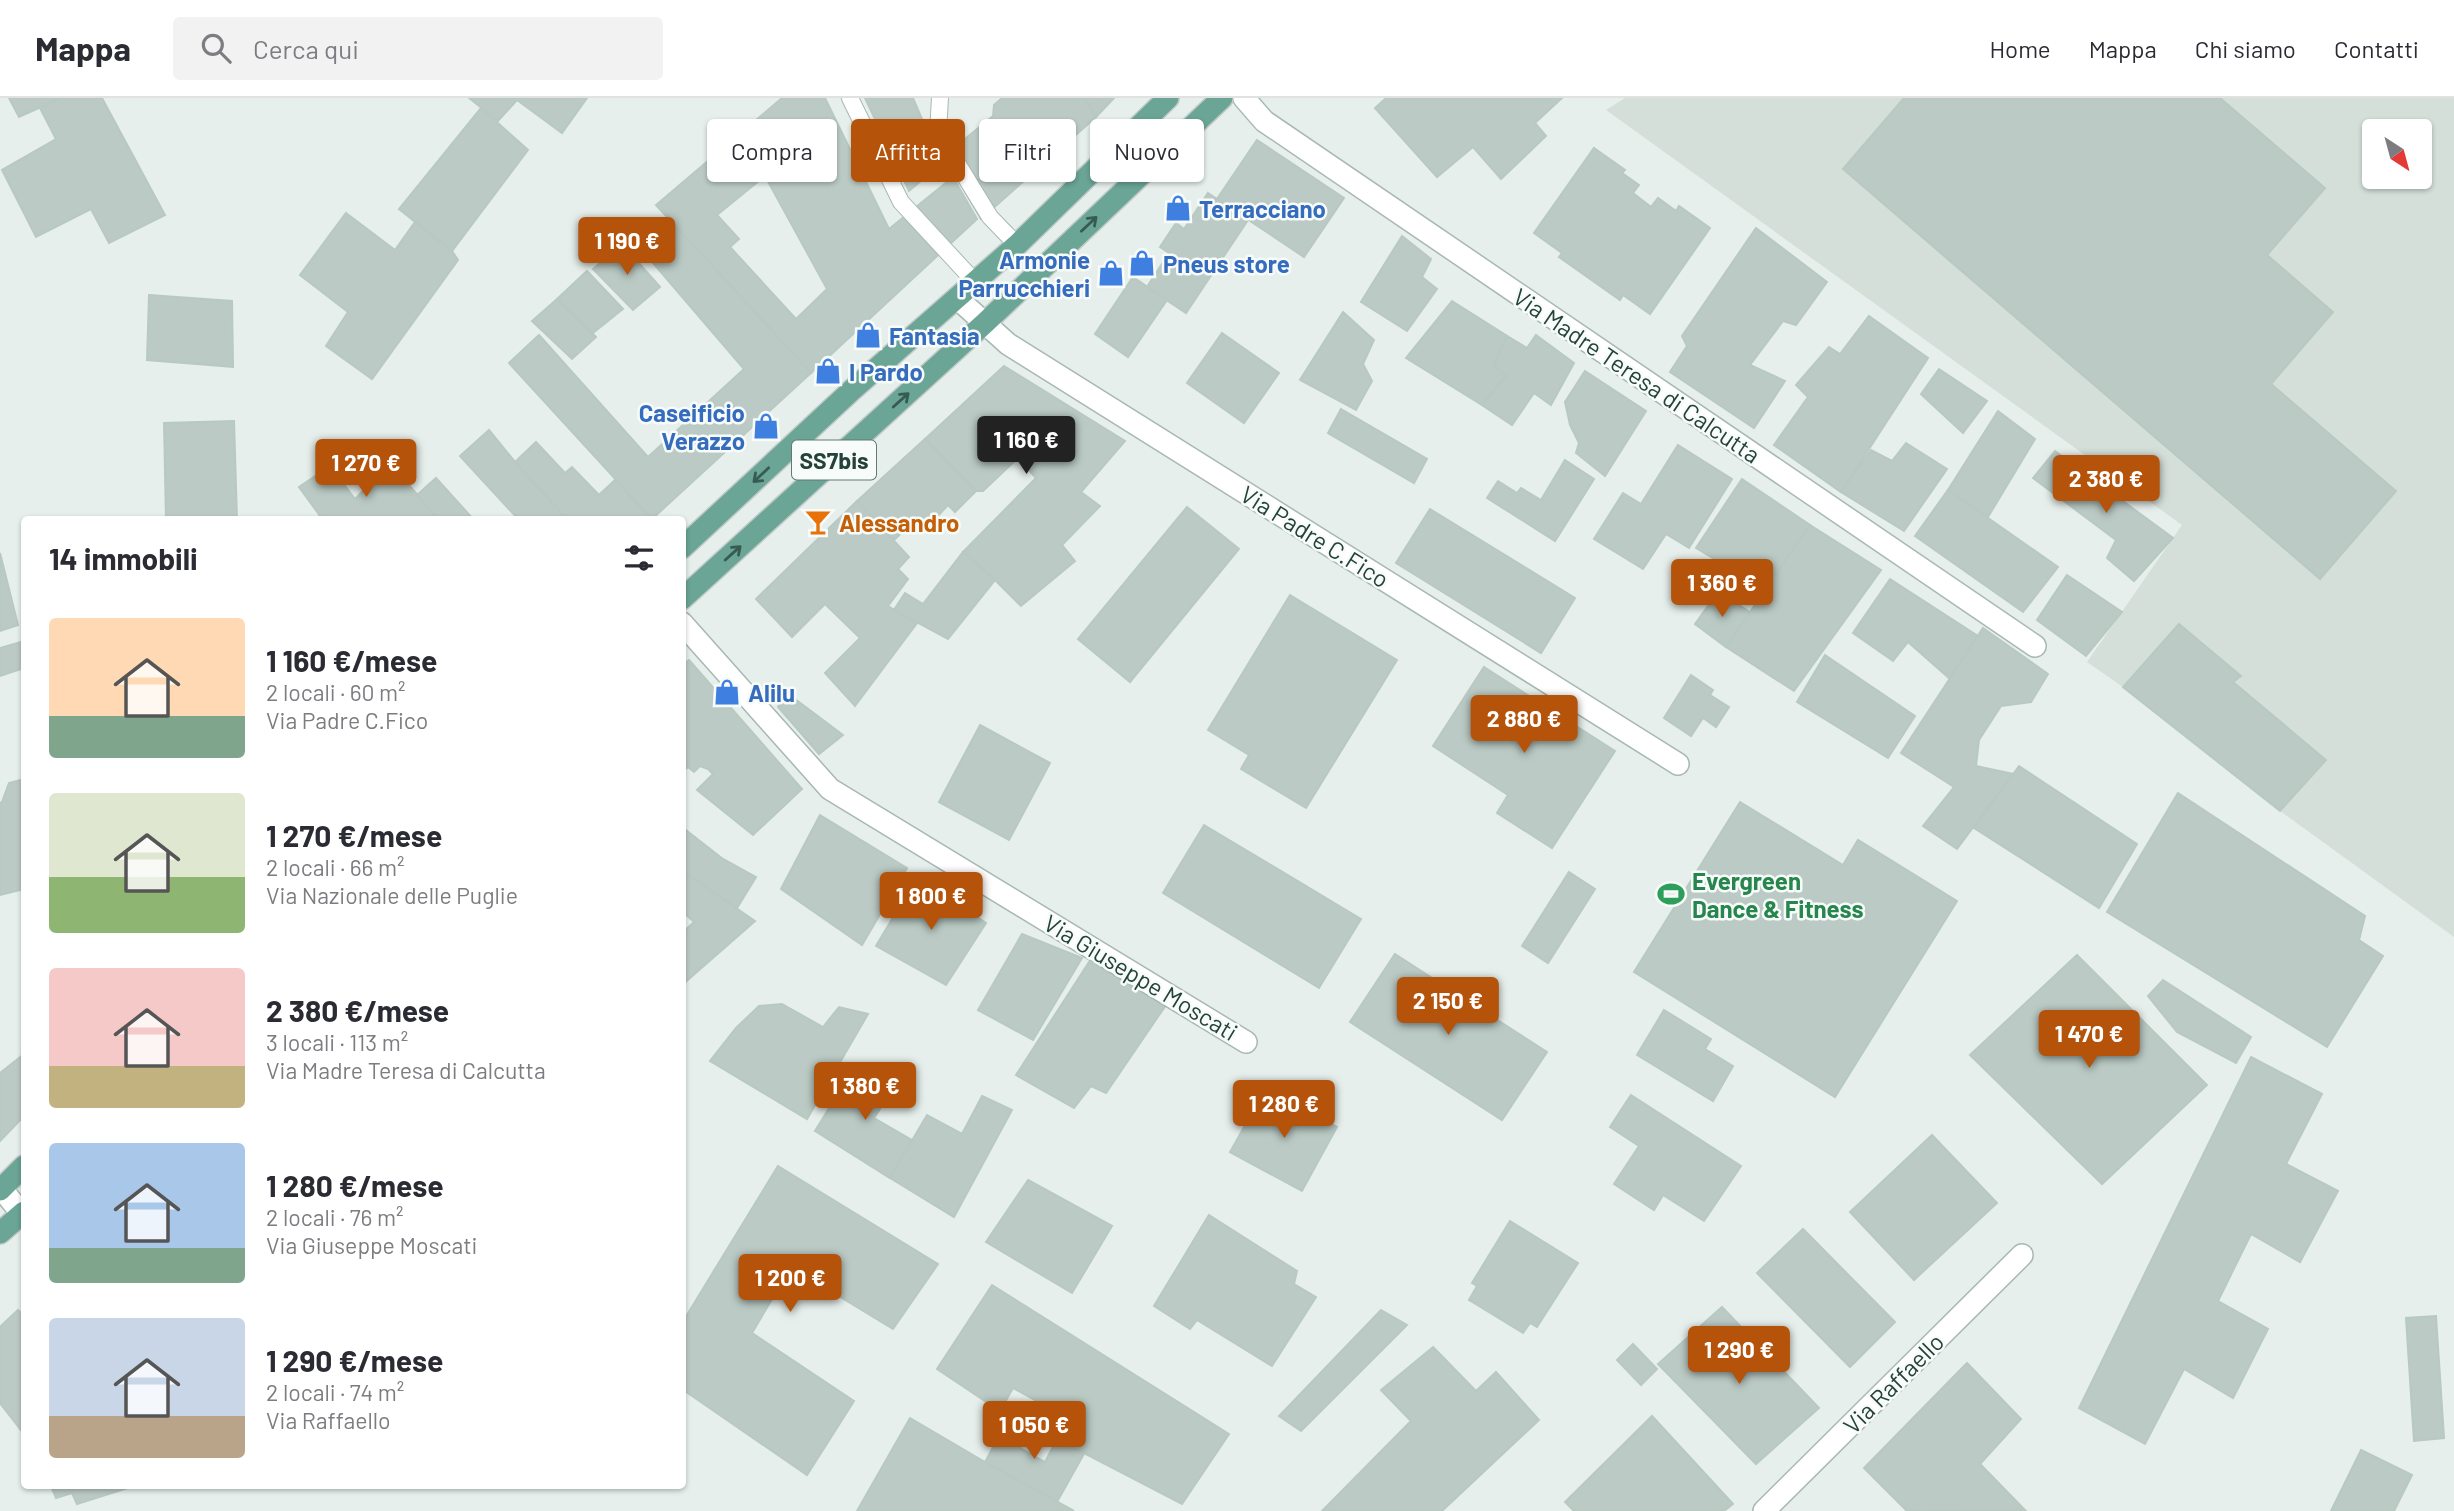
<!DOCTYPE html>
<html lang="it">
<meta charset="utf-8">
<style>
:root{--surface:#fff;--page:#f2f2f3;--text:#2b2b33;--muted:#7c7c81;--line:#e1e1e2;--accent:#b45309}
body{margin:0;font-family:Barlow,sans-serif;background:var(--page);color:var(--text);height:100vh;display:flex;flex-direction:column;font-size:26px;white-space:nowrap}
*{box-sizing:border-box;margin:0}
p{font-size:23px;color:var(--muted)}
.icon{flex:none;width:38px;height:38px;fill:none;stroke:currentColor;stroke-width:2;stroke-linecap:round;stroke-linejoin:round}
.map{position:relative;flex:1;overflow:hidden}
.drawer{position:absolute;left:21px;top:418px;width:665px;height:973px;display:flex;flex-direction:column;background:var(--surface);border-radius:7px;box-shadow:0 2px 5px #0004}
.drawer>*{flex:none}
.top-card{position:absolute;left:707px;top:21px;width:665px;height:63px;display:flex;gap:14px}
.needle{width:46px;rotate:144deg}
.tools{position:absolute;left:2362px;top:21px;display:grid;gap:14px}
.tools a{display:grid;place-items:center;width:70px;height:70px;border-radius:7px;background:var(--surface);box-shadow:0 2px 5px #0004;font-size:35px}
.price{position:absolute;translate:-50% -60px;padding:0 16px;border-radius:7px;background:var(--accent);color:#fff;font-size:23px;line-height:46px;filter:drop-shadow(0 2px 4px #0008)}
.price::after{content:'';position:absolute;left:50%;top:42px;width:21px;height:16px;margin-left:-10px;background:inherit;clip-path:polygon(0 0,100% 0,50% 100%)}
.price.active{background:#222;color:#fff}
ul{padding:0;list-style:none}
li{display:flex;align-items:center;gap:21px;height:175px;padding:0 28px}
li span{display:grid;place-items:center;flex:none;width:196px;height:140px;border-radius:7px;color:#555}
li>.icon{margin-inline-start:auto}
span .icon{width:84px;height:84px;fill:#fffc;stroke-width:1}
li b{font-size:30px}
h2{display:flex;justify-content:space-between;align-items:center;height:84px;padding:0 28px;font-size:30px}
.tag{padding:0 24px;border-radius:7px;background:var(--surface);box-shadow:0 2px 5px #0004;font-size:24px;line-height:63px}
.tag.active{background:var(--accent);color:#fff}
header{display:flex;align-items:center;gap:42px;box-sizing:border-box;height:98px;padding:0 35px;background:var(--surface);border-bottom:2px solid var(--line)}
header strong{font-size:33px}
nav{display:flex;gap:38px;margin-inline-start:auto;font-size:24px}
.search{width:490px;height:63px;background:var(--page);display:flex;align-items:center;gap:18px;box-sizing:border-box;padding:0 24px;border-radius:7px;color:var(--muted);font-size:26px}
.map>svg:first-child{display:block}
</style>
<header>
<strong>Mappa</strong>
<div class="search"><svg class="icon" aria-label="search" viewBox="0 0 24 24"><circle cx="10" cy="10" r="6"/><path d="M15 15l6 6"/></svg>Cerca qui</div>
<nav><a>Home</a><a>Mappa</a><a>Chi siamo</a><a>Contatti</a></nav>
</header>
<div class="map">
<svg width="2454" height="1413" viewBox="0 0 2454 1413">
<rect width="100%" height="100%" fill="#e6efeb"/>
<!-- built -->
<path fill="#d4dfda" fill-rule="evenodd" d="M1625,0h829v839l-174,-126 -157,-124 -36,-25 95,-137 -576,-415zM2375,33h45v46h-45z"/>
<!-- building -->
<g fill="#bbcac4" stroke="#b8c9c2" stroke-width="2" fill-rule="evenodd">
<path d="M9,0h52l-42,19z"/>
<path d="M61,0h41l63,117 -56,28 -18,-34 -55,28 -34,-67 54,-31 -16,-31z"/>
<path d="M469,0h118l-25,35 -45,-33 -19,21z"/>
<path d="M782,0h43l64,131 64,-52 24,42 -166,154 -155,-168zM765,78l62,113 -31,30 -66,-72 9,-8 -22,-24z"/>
<path d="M865,0h48l28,66 -32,27z"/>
<path d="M1002,0h83l11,19 -115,102 -37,-63 49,-40 1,-11z"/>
<path d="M1085,0h29l-18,19z"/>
<path d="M1386,0h176l-27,25 11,13 -45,43 -28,-32 -36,30 -62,-69z"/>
<path d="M1904,0h316l105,90 -58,67 66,57 -62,72 125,107 -76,88 -477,-410z"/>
<path d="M481,10l47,42 -76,101 -53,-42z"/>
<path d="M1257,42l87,58 -40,59 -87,-58z"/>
<path d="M1594,50l31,22 -3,3 17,12 -6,8 18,14 7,-9 18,13 3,-5 31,22 -60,86 -27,-19 -3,5 -61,-43 3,-4 -28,-20z"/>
<path d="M1208,95l40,27 -62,93 -39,-26 22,-34 -9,-6 16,-24 8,6z"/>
<path d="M346,115l49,37 20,-28 37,29 6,9 -86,119 -46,-33 22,-34 -48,-37z"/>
<path d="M670,122l141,153 -159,146 -143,-156 30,-28 109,122 96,-88 -103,-120z"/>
<path d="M1756,130l71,54 -31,43 -13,-4 -33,44 35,16 -31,47 -84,-56 17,-26 -5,-10z"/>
<path d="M1402,138l29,23 -9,18 15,12 -30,42 -46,-29z"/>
<path d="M622,146l38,43 -27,23 -40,-41z"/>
<path d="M587,173l36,38 -30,24 -36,-34z"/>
<path d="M1133,179l34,23 -39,57 -33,-23z"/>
<path d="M149,197l83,6 1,66 -86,-7z"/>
<path d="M557,201l39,38 -24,22 -40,-38z"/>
<path d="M1452,203l55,35 -13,29 12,11 -24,29 -76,-47z"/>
<path d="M1343,214l31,28 -11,24 9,17 -16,29 -56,-30z"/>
<path d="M1869,218l59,42 -87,134 -67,-47 34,-48 -12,-12 33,-38 11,7z"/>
<path d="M1222,235l57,40 -35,50 -57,-40z"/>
<path d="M1536,237l38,28 -23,42 -17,-12 -22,32 -30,-20 24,-29 -12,-11 13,-29 20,12z"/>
<path d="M1004,268l121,75 -44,51 19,14 -38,39 13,16 -54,45 -26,-26 -32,-28 73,-74 -18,-20 -35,33h-7l-51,-52z"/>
<path d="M1939,271l48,32 -24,32 -42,-39z"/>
<path d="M1585,273l61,40 -41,65 -29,-23 3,-10 -9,-18 -5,-23z"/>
<path d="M1341,311l86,50 -13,24 -86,-50z"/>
<path d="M1998,313l37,28 -47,78 -40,-27z"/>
<path d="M234,323l3,99h-71l-2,-97z"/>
<path d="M489,332l26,32 52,56 -2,2h-46l-59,-64z"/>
<path d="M925,341l51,52 -21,21 -7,-7 -23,25 -9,-11 -22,21 -37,-39z"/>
<path d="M536,344l29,31 7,-6 27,28 16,-15 37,39 -84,1 -53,-58z"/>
<path d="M1906,345l41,26 -43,62 -63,-39 30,-42 21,11z"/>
<path d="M1678,347l54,34 -43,69 -23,-14 -23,35 -49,-30 29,-46 18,11z"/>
<path d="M2055,353l118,87 -39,43 -27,-23 9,-18 -83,-62z"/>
<path d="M1565,362l29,19 -39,62 -68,-43 11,-17 19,12 4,-5 20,12z"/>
<path d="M390,366l50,56h-117l-24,-33 31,-21 25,33z"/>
<path d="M436,380l38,42h-34l-23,-25z"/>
<path d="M1742,381l68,46 -44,65 -70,-42z"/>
<path d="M1948,392l110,77 -35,45 -108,-76z"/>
<path d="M857,403l52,56 -11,12 10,10 -20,27 29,17 -62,83 -30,-33 35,-35 -35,-34 -33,33 -36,-38z"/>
<path d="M1187,409l52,42 -109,133 -52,-43z"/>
<path d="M1430,411l145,89 -34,55 -145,-90z"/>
<path d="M1810,427l71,45 -87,121 -68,-44z"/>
<path d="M963,454l32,28 -47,59 -54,-29 11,-17 18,11z"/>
<path d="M0,455l18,72 -18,6z"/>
<path d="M2067,477l55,37 -36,44 -49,-36z"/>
<path d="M1890,481l88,57 -28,43 -42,-37 -15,19 -40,-28z"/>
<path d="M1718,494l32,20 -24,35 -31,-23z"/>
<path d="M1290,497l107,65 -91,148 -65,-39 8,-14 -41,-25z"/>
<path d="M2179,526l62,52 -8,6 93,78 -46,51 -157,-124z"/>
<path d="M1983,530l65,46 -17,28 -30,4 -22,34 -3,26 37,8 -56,75 -34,-23 31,-39 -53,-34z"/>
<path d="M24,543v27l-24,8v-28z"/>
<path d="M1825,557l90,61 -27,42 -91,-56z"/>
<path d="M689,562l113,129 -49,46 -56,-45 16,-16 -5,-5 -8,-3 -6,6 -6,-5 -6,5v-107z"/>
<path d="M1484,569l131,84 -63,97 -55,-35 11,-18 -75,-49z"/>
<path d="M1691,577l22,15 -3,5 19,12 -13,20 -13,-9 -12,18 -27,-18z"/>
<path d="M787,595l56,42 -24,19 -41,-47z"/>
<path d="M980,627l70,38 -41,77 -70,-38z"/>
<path d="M2019,668l118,78 -38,64 -125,-80z"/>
<path d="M24,681v110l-24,6v-92l2,-1 7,-19z"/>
<path d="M2178,695l187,123 -6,24 24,16 -56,91 -220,-135z"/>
<path d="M1740,704l103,63 15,-25 99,61 -122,196 -201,-125z"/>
<path d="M820,717l87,53 -45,77 -81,-56z"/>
<path d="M1204,727l157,94 -42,69 -156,-95z"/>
<path d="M682,729l41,32 33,18 -19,31 -55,-37z"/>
<path d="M684,774l71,49 -73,64v-52l12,-11 -12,-11z"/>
<path d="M1569,774l26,17 -47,74 -26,-17z"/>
<path d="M918,778l68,47 -40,62 -70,-39z"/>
<path d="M1022,836l60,24 -49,82 -55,-30z"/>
<path d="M1395,856l152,98 -45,68 -152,-98z"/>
<path d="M2077,857l130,130 -105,99 -132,-129z"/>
<path d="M1089,864l77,43 -60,88 -15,-7 -17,22 -58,-33z"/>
<path d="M2163,882l88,57 -15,26 -59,-31 -29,-36z"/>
<path d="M782,906l41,23 16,-20 29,7 -61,105 -97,-58 26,-33 23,-22z"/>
<path d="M1664,912l47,29 -6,10 28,17 -20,35 -76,-46z"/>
<path d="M24,956v62l-24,25v-68z"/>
<path d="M2251,959l71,37 -36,70 52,27 -38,71 -49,-28 -33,67 50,28 -35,69 -49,-29 -39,75 -66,-36z"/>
<path d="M857,965l40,20 -23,35 38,22 -22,38 -75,-47z"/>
<path d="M1266,990l71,39 -35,64 -72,-39z"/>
<path d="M1631,997l110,71 -37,55 -41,-26 -9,15 -40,-26 25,-38 -29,-19z"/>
<path d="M982,998l30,14 -58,107 -64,-39 37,-63 35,19z"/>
<path d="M1932,1037l65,68 -83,77 -64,-68z"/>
<path d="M778,1068l160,98 -45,65 -102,-62 -39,66 102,68 -47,74 -125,-86v-66z"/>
<path d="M1028,1082l84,46 -40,67 -86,-51z"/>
<path d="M1209,1117l88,56 -3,13 22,13 -44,69 -75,-46 -7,9 -36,-23z"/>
<path d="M1510,1123l68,42 -41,64 -7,-4 -7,10 -54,-33 8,-14 -5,-3z"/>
<path d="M1803,1131l92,93 -45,45 -93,-94z"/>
<path d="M992,1187l237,149 -47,70 -125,-65 12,-20 -56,-31 -13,23 -63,-42z"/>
<path d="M1722,1209l97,101 -63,56 -98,-100z"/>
<path d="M18,1212l6,6v118l-24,-31v-76z"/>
<path d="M1381,1212l26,15 -106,106 -22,-15z"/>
<path d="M2436,1218l8,122 -30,3 -8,-123z"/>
<path d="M1633,1246l24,25 -16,16 -24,-25z"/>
<path d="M1433,1249l43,44 20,-19 43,48 -97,91h-120l89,-90 -30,-31z"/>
<path d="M1967,1265l54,56 -41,45 45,46 -118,1 -43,-43z"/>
<path d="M1010,1318l21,13 -11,19 25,14 12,-23 27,15 -27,48 -72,-40z"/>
<path d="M1652,1318l81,88 -9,7h-150l-9,-9z"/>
<path d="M910,1320l75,44 89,49h-217z"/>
<path d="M2361,1352l51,25 -18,36h-63z"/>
<path d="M51,1388h83l-57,18 -5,-11 -16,5z"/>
</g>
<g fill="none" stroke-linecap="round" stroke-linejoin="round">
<!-- service casing -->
<g stroke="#a8b8b2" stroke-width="18">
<g id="service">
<path d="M850,0l51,104 74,80"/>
<path d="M940,0l-2,34 52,85 27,28"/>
</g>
</g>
<!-- minor casing -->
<g stroke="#a8b8b2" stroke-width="24">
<g id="minor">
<path d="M1244,0l20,23 771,525"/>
<path d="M958,201l50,45 670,420"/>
<path d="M682,525l148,166 416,253"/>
<path d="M0,1089l22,27"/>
<path d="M1764,1413l258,-256"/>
</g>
</g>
<!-- primary casing -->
<g stroke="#c2cac8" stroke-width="24">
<g id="primary">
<path d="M682,450l170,-158 165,-145 151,-147"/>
<path d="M682,501l304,-277 236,-224"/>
<path d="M0,1092l24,-24"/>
<path d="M0,1135l24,-21"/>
</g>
</g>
<!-- service -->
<use href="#service" stroke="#fff" stroke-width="16"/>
<!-- minor -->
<use href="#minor" stroke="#fff" stroke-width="21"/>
<!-- primary -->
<use href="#primary" stroke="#6aa596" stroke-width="21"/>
</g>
<!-- one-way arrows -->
<defs><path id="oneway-shaft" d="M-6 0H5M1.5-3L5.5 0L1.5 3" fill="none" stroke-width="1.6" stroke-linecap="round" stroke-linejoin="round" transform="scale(1.75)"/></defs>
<g stroke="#365b51">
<use href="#oneway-shaft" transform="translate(1089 126) rotate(-43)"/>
<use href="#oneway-shaft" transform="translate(901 302) rotate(-42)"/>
<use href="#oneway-shaft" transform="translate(761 377) rotate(137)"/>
<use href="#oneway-shaft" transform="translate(733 455) rotate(-42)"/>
</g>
<!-- icons -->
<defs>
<g id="shop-bare" transform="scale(2.1)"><path d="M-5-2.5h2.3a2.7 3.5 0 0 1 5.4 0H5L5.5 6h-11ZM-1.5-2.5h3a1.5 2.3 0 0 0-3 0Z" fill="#3f7fe0" stroke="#f7fbf9" stroke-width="2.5" paint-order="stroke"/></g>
<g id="bar-bare" transform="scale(2.1)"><path d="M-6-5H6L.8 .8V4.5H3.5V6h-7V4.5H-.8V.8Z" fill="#e8710a" stroke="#f7fbf9" stroke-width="2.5" paint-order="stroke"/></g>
<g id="stadium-bare" transform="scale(2.1)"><path d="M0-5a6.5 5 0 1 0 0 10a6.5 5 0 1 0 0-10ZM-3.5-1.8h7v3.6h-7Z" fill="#2e9e5b" stroke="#f7fbf9" stroke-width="2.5" paint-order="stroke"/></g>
</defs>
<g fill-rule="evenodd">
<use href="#shop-bare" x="1178" y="110"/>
<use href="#shop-bare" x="1142" y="165"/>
<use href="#shop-bare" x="1111" y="175"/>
<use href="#shop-bare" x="868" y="237"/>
<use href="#shop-bare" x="828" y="273"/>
<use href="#shop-bare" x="766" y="328"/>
<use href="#bar-bare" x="818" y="424"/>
<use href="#shop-bare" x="727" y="594"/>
<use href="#stadium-bare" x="1671" y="796"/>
</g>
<g text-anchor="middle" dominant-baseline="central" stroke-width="5" stroke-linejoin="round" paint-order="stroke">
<!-- shield labels -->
<rect fill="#f7fbf9" stroke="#637a73" stroke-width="2" x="792" y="342.5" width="84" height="39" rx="5"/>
<g font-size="23" font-weight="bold" fill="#24423a">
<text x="834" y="362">SS7bis</text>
</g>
<!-- shop labels -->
<g font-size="24" font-weight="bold" fill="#366cbe" stroke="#f7fbf9" text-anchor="start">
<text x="1199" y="110">Terracciano</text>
<text x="1090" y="161" text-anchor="end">Armonie<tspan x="1090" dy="28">Parrucchieri</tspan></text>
<text x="1163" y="165">Pneus store</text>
<text x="889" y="237">Fantasia</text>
<text x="849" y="273">I Pardo</text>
<text x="745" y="314" text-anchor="end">Caseificio<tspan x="745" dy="28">Verazzo</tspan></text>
<text x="748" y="594">Alilu</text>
</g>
<!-- street labels -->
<g font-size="24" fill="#24423a" stroke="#f7fbf9">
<text transform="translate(1637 277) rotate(34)">Via Madre Teresa di Calcutta</text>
<text transform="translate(1315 438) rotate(32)">Via Padre C.Fico</text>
<text transform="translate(1141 879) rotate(31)">Via Giuseppe Moscati</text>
<text transform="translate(1893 1285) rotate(-45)">Via Raffaello</text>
</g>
<!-- food labels -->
<g font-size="24" font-weight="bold" fill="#c56008" stroke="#f7fbf9" text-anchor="start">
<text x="839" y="424">Alessandro</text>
</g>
<!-- leisure labels -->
<g font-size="24" font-weight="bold" fill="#27864d" stroke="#f7fbf9" text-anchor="start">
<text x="1692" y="782">Evergreen<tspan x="1692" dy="28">Dance &amp; Fitness</tspan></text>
</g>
</g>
</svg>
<div class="tools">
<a><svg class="needle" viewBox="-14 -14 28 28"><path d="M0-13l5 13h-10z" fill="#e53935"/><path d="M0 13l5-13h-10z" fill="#7c7c81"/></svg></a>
</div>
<b class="price" style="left:627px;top:179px">1 190 €</b>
<b class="price active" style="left:1026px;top:378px">1 160 €</b>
<b class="price" style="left:366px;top:401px">1 270 €</b>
<b class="price" style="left:2106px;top:417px">2 380 €</b>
<b class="price" style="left:1722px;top:521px">1 360 €</b>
<b class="price" style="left:1524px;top:657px">2 880 €</b>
<b class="price" style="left:931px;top:834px">1 800 €</b>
<b class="price" style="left:1448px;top:939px">2 150 €</b>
<b class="price" style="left:2089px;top:972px">1 470 €</b>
<b class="price" style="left:865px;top:1024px">1 380 €</b>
<b class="price" style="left:1284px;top:1042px">1 280 €</b>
<b class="price" style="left:790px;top:1216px">1 200 €</b>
<b class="price" style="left:1739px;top:1288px">1 290 €</b>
<b class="price" style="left:1034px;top:1363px">1 050 €</b>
<div class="top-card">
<a class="tag">Compra</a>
<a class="tag active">Affitta</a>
<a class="tag">Filtri</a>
<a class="tag">Nuovo</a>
</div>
<section class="drawer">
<h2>14 immobili<svg class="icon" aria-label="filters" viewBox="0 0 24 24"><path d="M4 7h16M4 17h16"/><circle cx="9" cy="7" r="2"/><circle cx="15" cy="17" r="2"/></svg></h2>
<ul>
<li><span style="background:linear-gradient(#ffd9b3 70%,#7fa58c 0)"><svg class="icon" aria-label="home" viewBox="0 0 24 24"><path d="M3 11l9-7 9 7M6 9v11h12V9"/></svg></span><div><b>1 160 €/mese</b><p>2 locali · 60 m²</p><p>Via Padre C.Fico</p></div></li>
<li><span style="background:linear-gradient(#dfe7d0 60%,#8fb573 0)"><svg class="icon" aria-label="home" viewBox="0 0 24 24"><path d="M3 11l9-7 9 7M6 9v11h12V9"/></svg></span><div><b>1 270 €/mese</b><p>2 locali · 66 m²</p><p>Via Nazionale delle Puglie</p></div></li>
<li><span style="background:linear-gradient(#f6c9c9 70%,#c2b280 0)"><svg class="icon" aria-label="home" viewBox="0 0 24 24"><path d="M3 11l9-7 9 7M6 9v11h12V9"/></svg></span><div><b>2 380 €/mese</b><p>3 locali · 113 m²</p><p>Via Madre Teresa di Calcutta</p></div></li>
<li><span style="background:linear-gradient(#a9c7e8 75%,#7fa58c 0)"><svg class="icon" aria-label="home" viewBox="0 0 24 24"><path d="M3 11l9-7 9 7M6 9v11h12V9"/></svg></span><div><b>1 280 €/mese</b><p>2 locali · 76 m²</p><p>Via Giuseppe Moscati</p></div></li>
<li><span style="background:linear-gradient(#c9d6e8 70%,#b9a48a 0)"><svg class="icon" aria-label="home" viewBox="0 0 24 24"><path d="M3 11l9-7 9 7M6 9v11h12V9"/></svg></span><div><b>1 290 €/mese</b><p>2 locali · 74 m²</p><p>Via Raffaello</p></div></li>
</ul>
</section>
</div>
